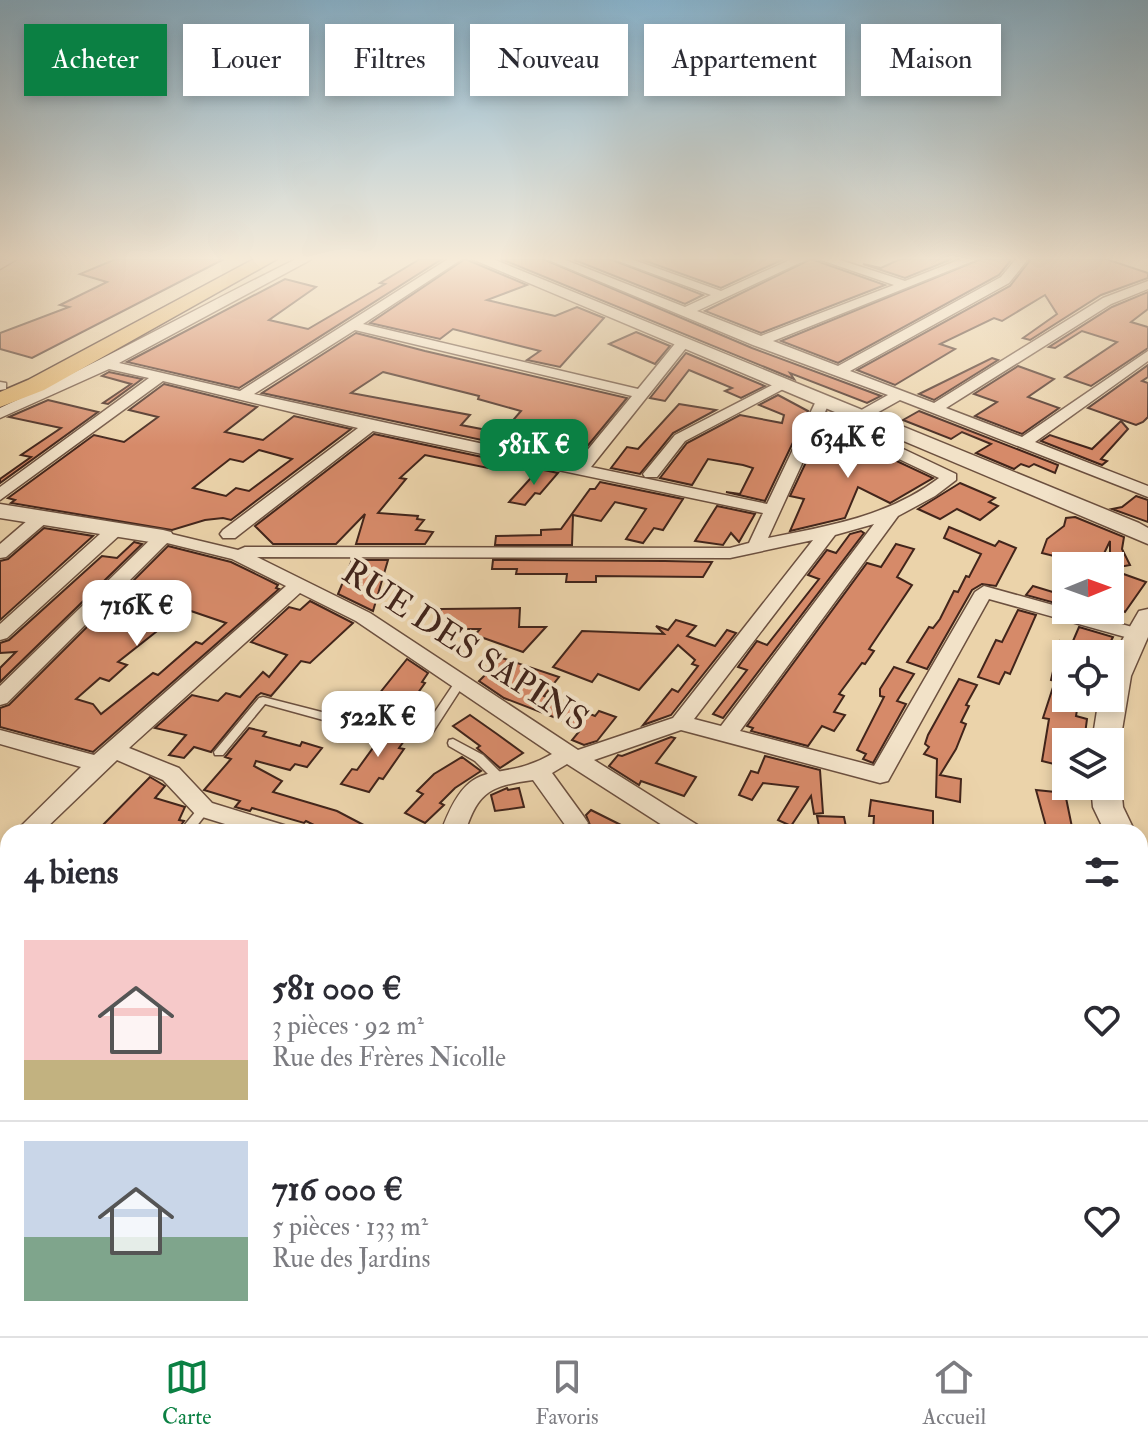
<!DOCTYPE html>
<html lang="fr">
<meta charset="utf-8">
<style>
:root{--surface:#fff;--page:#f2f2f3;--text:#2b2b33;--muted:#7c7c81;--line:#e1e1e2;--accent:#0b8043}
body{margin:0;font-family:"IM FELL Double Pica",serif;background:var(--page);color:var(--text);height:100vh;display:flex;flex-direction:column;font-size:30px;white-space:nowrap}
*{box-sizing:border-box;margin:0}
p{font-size:26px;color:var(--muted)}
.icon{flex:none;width:44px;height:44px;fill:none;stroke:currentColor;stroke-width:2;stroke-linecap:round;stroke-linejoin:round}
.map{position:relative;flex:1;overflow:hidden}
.side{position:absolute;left:0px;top:824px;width:1148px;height:512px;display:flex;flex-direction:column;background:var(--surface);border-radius:24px 24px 0 0;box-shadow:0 4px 12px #0003}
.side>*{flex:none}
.top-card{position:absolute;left:24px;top:24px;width:1100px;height:72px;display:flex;gap:16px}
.needle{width:52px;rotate:89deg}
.controls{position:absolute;left:1052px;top:552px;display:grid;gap:16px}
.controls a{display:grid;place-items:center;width:72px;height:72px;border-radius:0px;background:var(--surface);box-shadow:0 4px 12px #0003;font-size:40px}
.price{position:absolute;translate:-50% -68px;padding:0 18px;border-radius:16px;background:#fff;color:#222;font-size:26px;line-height:52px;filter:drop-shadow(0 2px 4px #0008)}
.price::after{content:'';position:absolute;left:50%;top:48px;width:24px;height:18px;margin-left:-12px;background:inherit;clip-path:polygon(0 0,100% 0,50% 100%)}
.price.current{background:var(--accent);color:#fff}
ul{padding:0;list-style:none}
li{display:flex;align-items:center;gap:24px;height:200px;padding:0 24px}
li+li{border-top:2px solid var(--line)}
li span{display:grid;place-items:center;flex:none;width:224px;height:160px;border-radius:0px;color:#555}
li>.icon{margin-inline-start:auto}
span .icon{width:96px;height:96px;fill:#fffc;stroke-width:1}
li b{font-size:34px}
h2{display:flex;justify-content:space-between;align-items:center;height:96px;padding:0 24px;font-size:34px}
.pill{padding:0 28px;border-radius:0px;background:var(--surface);box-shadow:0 4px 12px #0003;font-size:28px;line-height:72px}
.pill.current{background:var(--accent);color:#fff}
.tabs{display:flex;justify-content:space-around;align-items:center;height:112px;border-top:2px solid var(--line);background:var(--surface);font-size:22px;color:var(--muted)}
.tabs a{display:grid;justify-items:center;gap:4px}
.tabs .current{color:var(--accent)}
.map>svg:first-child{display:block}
</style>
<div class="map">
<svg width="1148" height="1336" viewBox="0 0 1148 1336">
<rect width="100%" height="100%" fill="#ebd3aa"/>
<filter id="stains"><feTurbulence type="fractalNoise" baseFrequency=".0025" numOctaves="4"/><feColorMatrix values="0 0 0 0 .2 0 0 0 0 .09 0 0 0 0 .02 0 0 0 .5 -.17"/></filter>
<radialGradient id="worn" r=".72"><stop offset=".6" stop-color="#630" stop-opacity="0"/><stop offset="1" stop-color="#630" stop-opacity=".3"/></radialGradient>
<!-- green -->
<path fill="#b9bc87" stroke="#7e7051" stroke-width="2" d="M528,1328h599l4,8h-618z"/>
<!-- building -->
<g fill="#d68a69" stroke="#42251b" stroke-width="2" fill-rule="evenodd">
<path d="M116,259h108l-192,99 -32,-9v-16l69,-26 -9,-2 47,-23 -27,-8z"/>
<path d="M420,259h22l-203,129 -112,-26 158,-83 31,8 -47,33 39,9 77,-45 -5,-1z"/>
<path d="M465,259l62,26 -40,15 68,16 22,-9 27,11 -44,49 -33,-7 13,-9 -87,-22 -13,10 -70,-16z"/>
<path d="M501,259h42l209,89 129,48 -14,7 -77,-30 4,6z"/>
<path d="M572,259h38l93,36 -18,9z"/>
<path d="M640,259h144l-63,29z"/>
<path d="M811,259l74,26 -124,48 -56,-22z"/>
<path d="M900,259h52l-47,19 -42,-14 18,4z"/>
<path d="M981,259h31l-13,16 -161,88 -57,-22z"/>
<path d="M1031,259h75l42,14v5l-47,17 -71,45 -7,-2 34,-24 -12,-19 -43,26 -8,-3 -54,26 15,5 -60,36 -38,-15 153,-84z"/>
<path d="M1148,292v17l-17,13 17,5v21l-57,38 -26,-9 52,-35 -35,-11 -27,17 -6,-1 63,-40z"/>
<path d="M636,332l34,14 -15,18 -46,-20z"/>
<path d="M356,333l69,18 202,47 -51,62 -314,-67zM383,372l96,24 -1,3 43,12 -19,22 -41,-8 9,-10 -119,-22z"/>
<path d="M686,353l79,33 -24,12 -16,-7 7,-3 -43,-18 -24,31 -15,-3z"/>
<path d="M992,358l6,2 -64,40 -15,-6z"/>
<path d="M1148,365v12l-6,4 6,2v34l-5,5 -7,3 -48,-17z"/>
<path d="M1018,366l36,13 -26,18 31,11 -37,26 -47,-18 22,-14 -23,-8z"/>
<path d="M109,372l33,7 -34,25 -5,-1 28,-19 -29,-8z"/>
<path d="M164,384l93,23 -32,25 38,8 31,-24 57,13 -120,91 -8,-2 -18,2 -33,10 -161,-27 4,-3 -7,-2 86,-63 30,7 34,-25 -29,-7zM259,450l33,9 -43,32 -13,-3 -10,8 -33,-8 37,-29 13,3z"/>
<path d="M778,395l30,16 -43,90 -39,-9 14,2 13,-26 -10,-3 -35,-6 -16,26 -32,-7 27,-35 53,-28 42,8 2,-8 -25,-10z"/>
<path d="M48,400l50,12 -98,71v-4l31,-22 -10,-2 40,-27 -52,-11z"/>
<path d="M679,404l37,6 -43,23 -33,41 -29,-6 16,-21 11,2z"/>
<path d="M919,411l139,54 -3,8 -21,-9 -5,3 -8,-3 -7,5 -38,-16 15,-9 -29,-12 -11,7 -48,-19z"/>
<path d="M1121,421l7,8 -27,30 6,2 -5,4 -61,-24 9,-6 42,14z"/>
<path d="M832,432l5,1 96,45 -43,25 -32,-16 -13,31 -55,13 14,-32 -14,-3 26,-55 11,2z"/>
<path d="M374,434l132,28 -10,-2 -8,8 -63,-13 -25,23 6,1 -28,34 40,3 -1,3 7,1 -8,10 17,2 -8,12h-69l9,-30 -29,30h-63l-18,-18z"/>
<path d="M539,469l19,4 -18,21 -5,-1 -10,12 -16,-3z"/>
<path d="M600,482l83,17 -20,31 -9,-2 -11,15 -17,-4 20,-30 -31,-7 -14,19 -28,-6 -1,30h-77l1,-9 45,-1v-5l20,-1 29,-40h5z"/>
<path d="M960,483l35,15 -6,4 9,4 -18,14 -23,-11 -17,10 -22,-10z"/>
<path d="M1136,496l12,4v22l-36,-13 10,-2z"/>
<path d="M717,506l38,8 -16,28 -8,-9 -8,12 -28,-4z"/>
<path d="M1075,517l49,20 -2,12 8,16 -11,2 -1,5 28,10 -21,30 -15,-8v-63l-12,25h-39l11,-6 -28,-7 5,-14 17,-13 2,-8z"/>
<path d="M949,527l46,19 4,-5 17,7 -20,38 -14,-2 -10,6 -45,79 -20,-7 22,-35 4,1 7,-9 14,-28 4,1 8,-16 3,1 12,-23 -37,-16z"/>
<path d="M44,528l49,8 -93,84v-59l8,-2z"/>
<path d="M861,531l3,2 -141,185 -10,-4 34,-44 -9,-3 19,-26 10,4 52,-66 -11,-4 19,-25 9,3 14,-19z"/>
<path d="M134,542l8,2 -142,138v-14l16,-16 -16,1v-10l9,-3 93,-84 15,2z"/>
<path d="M896,544l18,5 -17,28 15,8 -43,64 5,2 -9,13 -3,-1 -23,31 5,2 -10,16 11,3 -11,16 -12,-5 -14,20 -57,-15 2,-3 -6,-2 120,-163 14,4z"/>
<path d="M168,546l63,16 47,23 -2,3 3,1 -186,163 -93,-25v-19l9,-3zM145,588l32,9 -41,34 -32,-9zM185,609l41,14 -24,21 -6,-2 -38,33 -5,-2 -52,41 -8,-10 -17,-5 24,-21 9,3 18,-16 -9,-3z"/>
<path d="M352,560h36l-15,51 -35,-17z"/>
<path d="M493,560l172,1 47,1 -9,15 -107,-1v6h-30l1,-8h-51l1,-5h-25z"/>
<path d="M1033,586l33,10v10l-40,-11z"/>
<path d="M310,601l43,22 -43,40 -9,-2 -30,35 -10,-3 -4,3 -46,56 -17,-5 -10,11 -15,-3 17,-20 -31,-7 37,-33 26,6 8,-8 14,4 23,-25 6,5 18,-22 -36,-13 38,-35 11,3z"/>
<path d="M520,608l-1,19h27l-23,25 -48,-17 5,-6h-33l1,-7h-9l2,-13z"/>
<path d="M1018,610l18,5 -26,59 -5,-2 -6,12 -21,-7 18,-37 6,2z"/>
<path d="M676,620l20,6 -9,10 28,10 12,-16 9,3 -65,82 -28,10 29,-36 6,3 20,-26 -6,-2 3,-4 -17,-15 -39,45 -41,-16 -6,8 -39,-15 29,-36 82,3 -8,-8 12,4z"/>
<path d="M1079,627l34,10 -9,17h-25l5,-9 -11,-4z"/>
<path d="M1060,641l6,1v56h13l-3,18 11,3 -3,23h-18v25l-24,-6 7,-42 -6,-1 12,-37 -4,-1z"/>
<path d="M502,658l57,19 -15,19 51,20 4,-5 17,6 -19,24 -13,4 -12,-5 10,-12 -78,-30 -25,-17z"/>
<path d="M407,659l21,14 -6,9 3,1 -18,25 -32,-9z"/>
<path d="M894,667l20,7 -17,27 9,3 -33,59 -10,-4 3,-5 -9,-4 27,-53 -4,-1v-7z"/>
<path d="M959,679l18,6 -11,20 3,1 -8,16 5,2 -10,25 -16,26 21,4 -1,23 -24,-5 1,-38 -13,-5 5,-7 -4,-3 3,-9z"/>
<path d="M470,715l27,19 26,19 -23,15 -23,-20 3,-2 -27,-20z"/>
<path d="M384,724l25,10 -10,14 5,1 -21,30 -4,-1 -10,14 -28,-8 11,-15 5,1 18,-25 -4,-4z"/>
<path d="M249,728l17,4 -3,4 37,10 2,-4 20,6 -15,19 -12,-3 -5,6 -34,-9 -2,5 28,15 -9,11 64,19 40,21h-49l-22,-11 -2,2 -52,-15 -2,3 -15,-4 5,-6 -36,-11 27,-31 -6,-2z"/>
<path d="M671,737l4,1 -19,25 40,14 -12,19 -43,-15 -2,4 -30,-19 9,-11 4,1z"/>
<path d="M765,756l55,14 3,43 -9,1 -3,-18 -20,30 -13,-6 20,-33 -35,-4 -11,17 -13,-5 12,-24 7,2z"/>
<path d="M462,757l19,14 -26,17 -15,15 4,2 -19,18 -20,-10 18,-19 -6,-3 17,-17z"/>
<path d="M150,777l15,9 -10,12 30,9 -6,13 5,1 -8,11h-80z"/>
<path d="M507,788l1,2 11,-2 5,19 -29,4 -4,-16z"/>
<path d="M1036,790l29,3 8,39 -26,-2z"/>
<path d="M871,800l62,11v21h-60l1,-16h-5z"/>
<path d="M591,810l44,22h-50l5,-7 -4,-10z"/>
<path d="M817,816l27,1 3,15h-27z"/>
</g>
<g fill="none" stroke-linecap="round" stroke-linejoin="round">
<!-- service casing -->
<g stroke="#6c503f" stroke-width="3">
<g id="service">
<path d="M461,678l5,3 -33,51 -4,1 -57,-15 -27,8 -80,-22 -42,51h-8l-1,-3 45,-54 4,-1 82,21 27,-8 54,15 31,-46z"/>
<path d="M453,739l30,16 19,19 2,3 -2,3h-8l-19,-19 -26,-15 -1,-3 1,-3z"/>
<path d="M204,805l4,1 2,3 -18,23h-13l21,-26z"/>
<path d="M0,1039l8,3v12l-8,-3z"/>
<path d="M357,1328h36l-2,6 -5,2h-36l2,-6z"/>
</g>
</g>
<!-- minor casing -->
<g stroke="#6c503f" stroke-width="3">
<g id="minor">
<path d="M17,259l-17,10v-9z"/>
<path d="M296,259h16l-193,104 121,28 208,-132h14l-99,65 275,65 40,-49 12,3 -99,124 176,37 49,-103 7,-4 7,4 -5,11 131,62v6l-21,16 -37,20 -158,215 134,35 101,-174 9,-6 159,44 3,4 -10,6 -147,-41 -101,182 -8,2 -199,-53 -87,30 105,66 4,6h-30l-106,-68 -15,9 32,44 4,6 -4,6 -8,3 -8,-3 -35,-49c-42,6 -54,10 -68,52h-24c30,-83 54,-45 111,-78l-196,-133 -56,-28 -171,155 50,20 33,35 75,23 4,6h-40l-55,-17 -33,-35 -46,-20 -75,72h-27l66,-65 -81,-23v-14l94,25 192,-169 -54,-27 -65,-16 -160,160 -7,2v-19l157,-153 6,-1 75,18 7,-3 485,1 19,-5 14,-30 -390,-82 -138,107h-12l-3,-4 3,-4 135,-102 -195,-47 -163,119v-13l149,-109 -40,-9 -109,49v-10c101,-46 197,-100 296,-149zM355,330l277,66 -56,68 -322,-70zM821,422l118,56c-50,38 -110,48 -171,60zM874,524l-153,202 -27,-7 141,-184zM813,540l-140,178 -95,32 -208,-137 -113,-56 473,1z"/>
<path d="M546,259h17l122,48 26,-12 -98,-36h18l90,32 71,-32h16l-111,52 64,25 133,-51 -76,-26h19l68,22 56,-22h17l-205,82 65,25 163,-89 15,-18h12l-19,24 -159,88 84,32 169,-105 45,-17v8l-37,15 -165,104 76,29 126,-86v10l-113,81 113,44v11l-248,-97 -34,19h-10v-6l32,-18 -135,-50z"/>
<path d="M782,380l7,4 -2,3 -102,54 -28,36h-12l-2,-3 32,-39z"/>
<path d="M0,382l6,1v6l-6,1z"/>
<path d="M41,513l8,5 -2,4 -41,35 -6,1v-14l35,-30z"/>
<path d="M116,524l9,5 -3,4 -115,105 -7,2v-16l110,-99z"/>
<path d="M1140,1002l8,3v30l-8,-3z"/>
<path d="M1140,1049l8,3v38l-8,-3z"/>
<rect x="0" y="1150" width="8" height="30"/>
<path d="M87,1328h73l-4,8h-73z"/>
</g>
</g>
<!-- tertiary casing -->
<g stroke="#6c503f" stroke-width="3">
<g id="tertiary">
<path d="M472,259h21l646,264 9,5v16z"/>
<path d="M0,504l163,26 8,2 3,5 -3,5 -8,2 -163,-26z"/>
<path d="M1148,609v28l-17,39 -11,66 -4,7 -6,2v-9h-18l7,-44h11v-37l29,-50z"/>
<path d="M1110,777l6,2 5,7 2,21 12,25h-30l-12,-25 -2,-21h19z"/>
<path d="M1140,854l8,2v36l-8,-2z"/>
</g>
</g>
<!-- primary casing -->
<g stroke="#42251b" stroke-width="3">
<path id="primary" d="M254,259h23l-233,131 -44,17v-15l28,-12z"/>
</g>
<!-- service -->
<use href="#service" fill="#f2e2c8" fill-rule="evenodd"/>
<!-- minor -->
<use href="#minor" fill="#f2e2c8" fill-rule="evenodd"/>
<!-- tertiary -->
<use href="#tertiary" fill="#f2e2c8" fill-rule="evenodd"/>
<!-- primary -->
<use href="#primary" fill="#e6ba75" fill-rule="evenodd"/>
</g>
<!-- sky -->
<linearGradient id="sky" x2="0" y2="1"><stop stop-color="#88b5d0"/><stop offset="0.58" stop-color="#f6ebd9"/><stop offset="1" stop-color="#f6ebd9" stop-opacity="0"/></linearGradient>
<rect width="1148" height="446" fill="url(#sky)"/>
<g text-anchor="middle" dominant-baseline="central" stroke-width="8" stroke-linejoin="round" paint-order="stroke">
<!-- street labels -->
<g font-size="34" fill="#42251b" stroke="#f2e2c8">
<text transform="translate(465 646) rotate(33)">RUE DES SAPINS</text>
</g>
</g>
<rect width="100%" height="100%" filter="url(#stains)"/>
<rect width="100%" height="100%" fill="url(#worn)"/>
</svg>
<div class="controls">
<a><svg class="needle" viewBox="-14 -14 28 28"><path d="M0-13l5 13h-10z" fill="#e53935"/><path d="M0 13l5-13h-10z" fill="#7c7c81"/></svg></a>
<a><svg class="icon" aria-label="locate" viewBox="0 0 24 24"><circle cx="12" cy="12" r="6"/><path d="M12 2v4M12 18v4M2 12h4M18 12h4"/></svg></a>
<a><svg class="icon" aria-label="layers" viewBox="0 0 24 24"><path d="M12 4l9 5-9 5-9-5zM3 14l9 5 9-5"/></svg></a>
</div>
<b class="price" style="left:848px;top:480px">634K €</b>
<b class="price current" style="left:534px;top:487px">581K €</b>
<b class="price" style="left:137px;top:648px">716K €</b>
<b class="price" style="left:378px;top:759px">522K €</b>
<div class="top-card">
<a class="pill current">Acheter</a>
<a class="pill">Louer</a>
<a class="pill">Filtres</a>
<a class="pill">Nouveau</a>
<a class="pill">Appartement</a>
<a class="pill">Maison</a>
</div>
<section class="side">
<h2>4 biens<svg class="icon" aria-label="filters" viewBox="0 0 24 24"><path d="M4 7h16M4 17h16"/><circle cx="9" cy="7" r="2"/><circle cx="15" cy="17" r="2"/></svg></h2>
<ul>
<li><span style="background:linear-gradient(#f6c9c9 75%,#c2b280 0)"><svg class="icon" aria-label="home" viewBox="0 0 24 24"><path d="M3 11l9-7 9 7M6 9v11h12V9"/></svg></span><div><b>581 000 €</b><p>3 pièces · 92 m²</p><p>Rue des Frères Nicolle</p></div><svg class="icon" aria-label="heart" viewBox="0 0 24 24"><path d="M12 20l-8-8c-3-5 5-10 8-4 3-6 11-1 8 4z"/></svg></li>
<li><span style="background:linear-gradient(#c9d6e8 60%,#7fa58c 0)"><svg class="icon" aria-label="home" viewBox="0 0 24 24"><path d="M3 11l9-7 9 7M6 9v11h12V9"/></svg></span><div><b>716 000 €</b><p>5 pièces · 133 m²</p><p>Rue des Jardins</p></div><svg class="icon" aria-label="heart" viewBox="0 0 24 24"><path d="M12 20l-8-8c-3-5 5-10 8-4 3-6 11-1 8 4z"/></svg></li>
</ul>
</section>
</div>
<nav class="tabs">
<a class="current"><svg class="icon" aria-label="map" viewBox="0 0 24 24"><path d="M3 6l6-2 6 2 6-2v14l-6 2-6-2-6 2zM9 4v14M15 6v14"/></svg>Carte</a>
<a><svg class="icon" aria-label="saved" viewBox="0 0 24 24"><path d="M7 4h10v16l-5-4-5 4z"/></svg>Favoris</a>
<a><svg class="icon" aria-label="home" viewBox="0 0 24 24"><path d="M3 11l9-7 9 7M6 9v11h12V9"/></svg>Accueil</a>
</nav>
